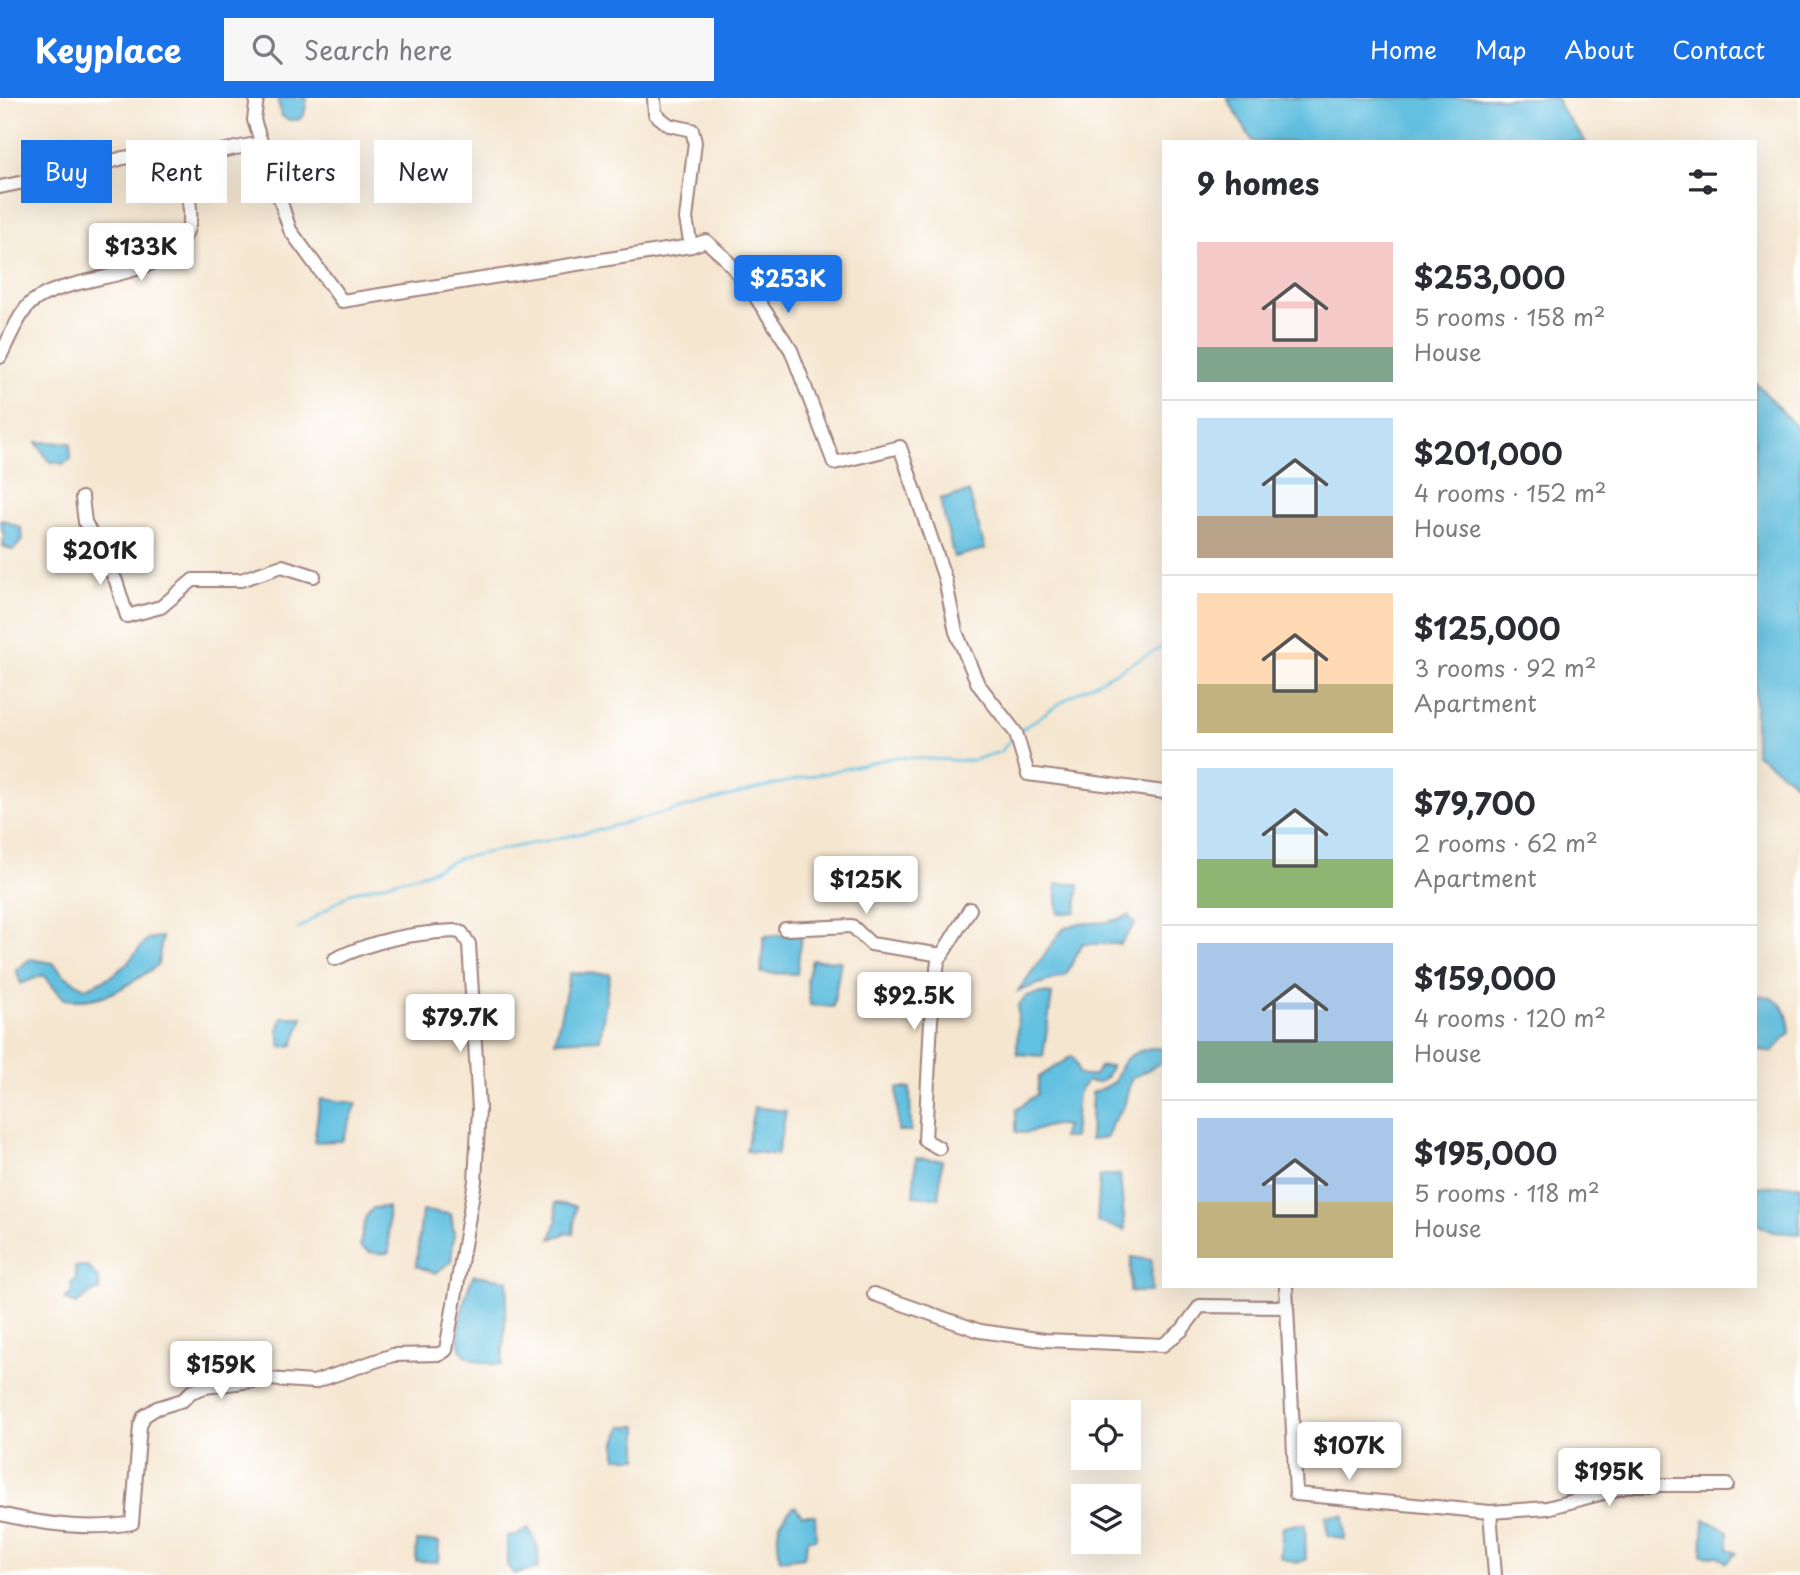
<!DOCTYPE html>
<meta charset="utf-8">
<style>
:root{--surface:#fff;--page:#f7f7f7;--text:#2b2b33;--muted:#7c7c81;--line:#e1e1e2;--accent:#1a73e8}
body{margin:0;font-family:"Playpen Sans",sans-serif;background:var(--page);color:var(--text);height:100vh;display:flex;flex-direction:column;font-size:26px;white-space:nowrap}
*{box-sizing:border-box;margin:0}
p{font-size:23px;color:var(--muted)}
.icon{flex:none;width:38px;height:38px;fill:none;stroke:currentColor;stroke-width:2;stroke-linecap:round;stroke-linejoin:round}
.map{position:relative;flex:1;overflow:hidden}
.side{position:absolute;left:1162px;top:42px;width:595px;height:1148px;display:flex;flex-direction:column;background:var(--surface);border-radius:0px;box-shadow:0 7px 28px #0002}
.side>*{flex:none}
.hud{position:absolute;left:21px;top:42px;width:665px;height:63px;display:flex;gap:14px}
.controls{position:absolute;left:1071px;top:1302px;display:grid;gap:14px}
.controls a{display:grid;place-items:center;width:70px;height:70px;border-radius:0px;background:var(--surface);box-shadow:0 7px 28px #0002;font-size:35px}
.price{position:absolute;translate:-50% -60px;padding:0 16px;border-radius:7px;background:#fff;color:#222;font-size:23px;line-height:46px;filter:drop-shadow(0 2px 4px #0008)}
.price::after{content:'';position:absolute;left:50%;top:42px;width:21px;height:16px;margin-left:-10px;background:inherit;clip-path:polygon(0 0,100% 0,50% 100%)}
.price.on{background:var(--accent);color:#fff}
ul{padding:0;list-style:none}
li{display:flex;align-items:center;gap:21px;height:175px;padding:0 35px}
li+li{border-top:2px solid var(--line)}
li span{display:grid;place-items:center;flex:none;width:196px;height:140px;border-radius:0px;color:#555}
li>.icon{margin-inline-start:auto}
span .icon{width:84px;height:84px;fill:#fffc;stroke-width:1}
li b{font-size:30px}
h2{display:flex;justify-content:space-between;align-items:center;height:84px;padding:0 35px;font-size:30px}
.chip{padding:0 24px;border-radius:0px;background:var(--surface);box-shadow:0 7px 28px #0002;font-size:24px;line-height:63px}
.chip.on{background:var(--accent);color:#fff}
header{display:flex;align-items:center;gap:42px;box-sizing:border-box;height:98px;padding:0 35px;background:var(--accent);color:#fff}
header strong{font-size:33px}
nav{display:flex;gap:38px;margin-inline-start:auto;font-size:24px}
.search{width:490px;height:63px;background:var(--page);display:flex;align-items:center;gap:18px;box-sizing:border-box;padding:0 24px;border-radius:0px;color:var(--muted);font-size:26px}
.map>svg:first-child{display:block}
</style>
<header>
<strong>Keyplace</strong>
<div class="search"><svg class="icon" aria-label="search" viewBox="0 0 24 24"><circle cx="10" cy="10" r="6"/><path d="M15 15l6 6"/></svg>Search here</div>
<nav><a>Home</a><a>Map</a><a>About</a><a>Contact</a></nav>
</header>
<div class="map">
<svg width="1800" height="1477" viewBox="0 0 1800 1477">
<rect width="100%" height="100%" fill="#fff"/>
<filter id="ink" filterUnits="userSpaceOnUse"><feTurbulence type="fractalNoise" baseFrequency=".0143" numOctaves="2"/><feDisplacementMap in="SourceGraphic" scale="14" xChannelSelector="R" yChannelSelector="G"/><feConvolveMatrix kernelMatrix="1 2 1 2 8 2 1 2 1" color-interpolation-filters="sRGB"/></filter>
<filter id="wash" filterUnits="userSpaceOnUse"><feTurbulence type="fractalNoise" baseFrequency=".00686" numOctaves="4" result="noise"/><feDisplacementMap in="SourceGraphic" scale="28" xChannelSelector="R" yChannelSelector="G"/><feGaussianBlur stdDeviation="1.57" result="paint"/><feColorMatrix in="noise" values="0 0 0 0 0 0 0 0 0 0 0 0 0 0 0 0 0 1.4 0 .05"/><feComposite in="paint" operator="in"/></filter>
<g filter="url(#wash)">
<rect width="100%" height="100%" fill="#f5e6d0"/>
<!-- water -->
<g fill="#62c0e0" stroke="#567086" stroke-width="2">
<path d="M277,0h30l-3,17 -6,5h-10l-6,-4z"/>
<path d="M1227,0h329l7,14 23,30h-333z"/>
<path d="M1755,284l45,49v355l-45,-33z"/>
<path d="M36,344l34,1 1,16 -8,5 -14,-3z"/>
<path d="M969,394l16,57 -31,8 -14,-58z"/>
<path d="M3,422l18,8 2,12 -10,10 -10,-4 1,-10 -4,-15z"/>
<path d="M1056,786h23l-3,28 -18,2z"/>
<path d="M1129,818l6,8 -15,20h-38l-16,31 -48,16 45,-62 13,-5 32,-2z"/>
<path d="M801,836l-4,40 -36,-1 3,-37z"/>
<path d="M162,839l-4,28c-31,21 -56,40 -94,34l-21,-24 -22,9 -5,-14 14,-11 23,4 12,13 20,12c33,-12 41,-22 62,-49z"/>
<path d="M812,862l29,1 -8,46 -23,-2 -3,-25z"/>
<path d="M570,875l40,1 -10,65 -45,2z"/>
<path d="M1040,895l12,1 -9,62 -26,-2 1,-48 9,-10z"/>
<path d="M1755,897c25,1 34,14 35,38l-18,19 -17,-3z"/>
<path d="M282,919h21l-10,28 -12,2 -3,-17z"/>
<path d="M1150,950l14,1v12l-33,18 -7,27 -12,17 -5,15 -17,2 2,-47 23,-11c6,-23 12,-27 35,-34z"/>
<path d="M1072,958l4,7 2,11 6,2h9l7,-9 11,-1c-4,14 -10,19 -24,15l-9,12 -4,45h-12l4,-12c-22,-5 -28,10 -50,6v-22l21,-16 2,-17z"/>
<path d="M897,990h13l1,43h-13z"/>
<path d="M320,1001l37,4 -15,38 -28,1z"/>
<path d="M754,1009l32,4 -9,44 -31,-4z"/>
<path d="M916,1060l26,2 -3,38 -26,-2z"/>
<path d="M1100,1077h20l5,55 -28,-8z"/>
<path d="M1800,1087v49l-28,-2 -17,-9v-36z"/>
<path d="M555,1105l21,3 -3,28 -6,-1 -16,6 6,-19z"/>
<path d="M388,1109l1,46c-11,1 -21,1 -29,-7l5,-28 8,-10z"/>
<path d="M422,1113l29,3 3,20 -3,28 -16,11 -19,-7z"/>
<path d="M1131,1159l21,3 -1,32h-21z"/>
<path d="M88,1168l11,14 1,11h-6l-18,13 -11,-5 7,-6 -1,-9 5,-5 -1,-12z"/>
<path d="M474,1177l34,5 -6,85c-14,-2 -32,-2 -41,-15 -8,-13 5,-61 13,-75z"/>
<path d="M622,1328h16v32h-22v-16z"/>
<path d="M795,1408l7,9h13l1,24h-8l-4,18 -24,3c-3,-24 -7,-37 15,-54z"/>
<path d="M1344,1417l1,25 -17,-5 -3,-19z"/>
<path d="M1704,1421l24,12v18l8,4 -9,10 -9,-7 -16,-1z"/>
<path d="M1297,1426h8l1,35 -9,4 -17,-6 3,-30z"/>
<path d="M528,1430c9,13 12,24 10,40l-24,6 -7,-9v-29l10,-1z"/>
<path d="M417,1443l22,1 -1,20 -22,-1z"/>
</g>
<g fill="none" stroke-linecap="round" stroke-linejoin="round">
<!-- stream -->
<g stroke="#62c0e0" stroke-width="2.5">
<path d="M1019,633l52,-35 93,-50"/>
<path d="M298,831l52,-36 76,-20 34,-15 138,-28 162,-42 135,-31 75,4 30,-9 12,-14"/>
</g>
</g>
</g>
<g filter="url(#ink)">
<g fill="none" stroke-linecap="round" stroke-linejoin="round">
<!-- minor casing -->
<g stroke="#a0827e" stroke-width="16">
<g id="minor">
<path d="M257,0l-3,22 36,110 52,71 349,-55 15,-5 18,16 23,27 44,66 43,113 66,-16 45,132 11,53 22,52 38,49 12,41 136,18"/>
<path d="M654,0l1,16 14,11 23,5 3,12 -9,77 5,27"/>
<path d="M0,89l86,-18 37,-11 16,-2h56l66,-13"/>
<path d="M0,259c7,-14 20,-46 32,-55 43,-32 148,-19 158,-82 2,-17 -7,-47 -10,-64"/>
<path d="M82,400l3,24 31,59 11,35 34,-9 32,-27h48l41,-14 32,10"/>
<path d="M785,831l67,-3 19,18 71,11"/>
<path d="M939,1050l-14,-8 6,-120 7,-59 32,-52"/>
<path d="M1286,1188l10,208 194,18 5,63"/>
<path d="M874,1196l106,37 65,9 118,5 19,-15 18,-24 86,1"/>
<path d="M1490,1414l57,-4 86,-23h94"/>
<path d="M0,1416c42,10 89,17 132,9l8,-97 4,-10 13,-8 26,-8 8,-8 14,-5 63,-8 46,3 79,-27 47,-1 6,-4 29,-169 4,-72 -10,-165 -7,-11 -7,-2c-43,2 -81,9 -120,28"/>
</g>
</g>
<!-- minor -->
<use href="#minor" stroke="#fff" stroke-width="12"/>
</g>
</g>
</svg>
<div class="controls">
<a><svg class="icon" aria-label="locate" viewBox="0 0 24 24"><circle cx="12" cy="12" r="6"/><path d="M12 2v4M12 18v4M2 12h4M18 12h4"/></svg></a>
<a><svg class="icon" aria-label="layers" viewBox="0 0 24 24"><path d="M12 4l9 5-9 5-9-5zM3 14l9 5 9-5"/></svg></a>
</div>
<b class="price" style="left:141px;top:185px">$133K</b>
<b class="price on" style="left:788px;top:217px">$253K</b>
<b class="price" style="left:100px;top:489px">$201K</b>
<b class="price" style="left:866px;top:818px">$125K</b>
<b class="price" style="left:914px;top:934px">$92.5K</b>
<b class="price" style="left:460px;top:956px">$79.7K</b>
<b class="price" style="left:221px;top:1303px">$159K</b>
<b class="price" style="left:1349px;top:1384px">$107K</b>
<b class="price" style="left:1609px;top:1410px">$195K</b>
<div class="hud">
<a class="chip on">Buy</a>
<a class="chip">Rent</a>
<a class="chip">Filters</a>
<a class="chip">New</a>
</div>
<section class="side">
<h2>9 homes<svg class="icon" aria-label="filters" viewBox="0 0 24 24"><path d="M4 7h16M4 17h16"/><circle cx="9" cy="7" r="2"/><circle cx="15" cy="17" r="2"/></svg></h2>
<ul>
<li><span style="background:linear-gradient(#f6c9c9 75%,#7fa58c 0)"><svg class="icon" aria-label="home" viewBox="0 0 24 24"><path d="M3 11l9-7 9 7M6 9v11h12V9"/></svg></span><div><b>$253,000</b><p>5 rooms · 158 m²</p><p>House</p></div></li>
<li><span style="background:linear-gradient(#bfe0f5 70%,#b9a48a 0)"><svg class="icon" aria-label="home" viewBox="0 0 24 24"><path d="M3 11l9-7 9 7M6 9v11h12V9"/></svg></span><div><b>$201,000</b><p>4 rooms · 152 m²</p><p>House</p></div></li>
<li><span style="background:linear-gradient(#ffd9b3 65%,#c2b280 0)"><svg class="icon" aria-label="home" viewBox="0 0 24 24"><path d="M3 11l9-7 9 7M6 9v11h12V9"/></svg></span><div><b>$125,000</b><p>3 rooms · 92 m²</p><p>Apartment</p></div></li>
<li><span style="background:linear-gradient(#bfe0f5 65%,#8fb573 0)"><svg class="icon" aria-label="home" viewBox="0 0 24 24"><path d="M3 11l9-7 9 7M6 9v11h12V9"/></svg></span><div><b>$79,700</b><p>2 rooms · 62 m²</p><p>Apartment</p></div></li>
<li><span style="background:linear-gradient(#a9c7e8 70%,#7fa58c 0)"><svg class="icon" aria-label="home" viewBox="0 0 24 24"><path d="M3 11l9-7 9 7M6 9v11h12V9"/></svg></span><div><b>$159,000</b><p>4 rooms · 120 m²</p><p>House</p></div></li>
<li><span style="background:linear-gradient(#a9c7e8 60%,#c2b280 0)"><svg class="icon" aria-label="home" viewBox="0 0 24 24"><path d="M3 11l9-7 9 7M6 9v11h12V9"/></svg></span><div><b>$195,000</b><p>5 rooms · 118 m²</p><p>House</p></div></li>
</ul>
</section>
</div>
